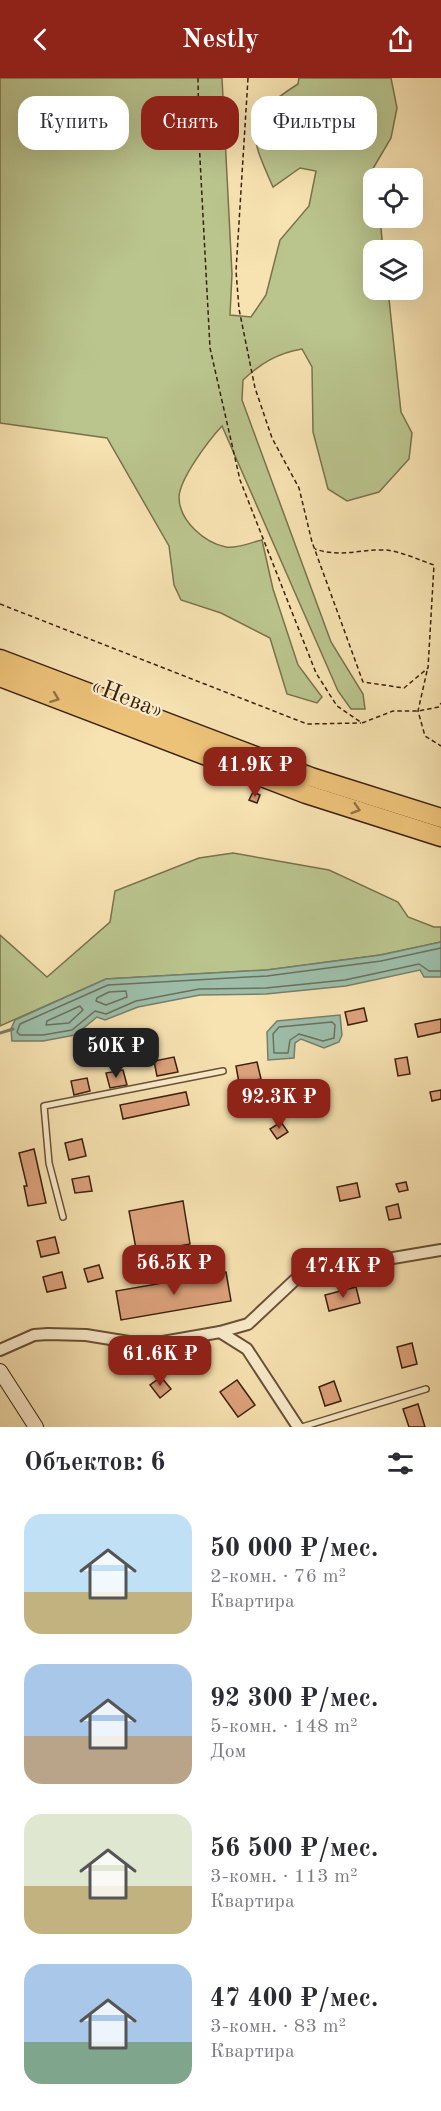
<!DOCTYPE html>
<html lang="ru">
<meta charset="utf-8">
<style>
:root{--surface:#fff;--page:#f2f2f3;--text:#2b2b33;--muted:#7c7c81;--accent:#8f2418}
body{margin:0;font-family:"Old Standard TT",serif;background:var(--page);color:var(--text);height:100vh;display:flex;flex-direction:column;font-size:22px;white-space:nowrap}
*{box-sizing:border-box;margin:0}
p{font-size:20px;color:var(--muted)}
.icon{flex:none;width:33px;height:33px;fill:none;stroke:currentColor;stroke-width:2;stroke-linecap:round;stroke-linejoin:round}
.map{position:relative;height:1349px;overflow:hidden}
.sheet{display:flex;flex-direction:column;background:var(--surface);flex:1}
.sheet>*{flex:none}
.banner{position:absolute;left:18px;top:18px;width:405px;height:54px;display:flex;gap:12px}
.tools{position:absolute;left:363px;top:90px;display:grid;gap:12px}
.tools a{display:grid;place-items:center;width:60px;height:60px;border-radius:12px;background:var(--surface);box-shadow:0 6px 24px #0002;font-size:30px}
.price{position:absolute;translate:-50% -51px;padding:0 14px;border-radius:12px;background:var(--accent);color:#fff;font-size:20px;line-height:39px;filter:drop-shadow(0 2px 3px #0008)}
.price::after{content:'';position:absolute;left:50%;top:36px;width:18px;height:14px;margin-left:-9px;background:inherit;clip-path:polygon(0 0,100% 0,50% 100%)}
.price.selected{background:#222;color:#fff}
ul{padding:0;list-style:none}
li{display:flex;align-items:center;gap:18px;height:150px;padding:0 24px}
li span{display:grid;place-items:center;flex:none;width:168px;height:120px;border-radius:18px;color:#555}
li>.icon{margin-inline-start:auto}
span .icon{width:72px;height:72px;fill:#fffc;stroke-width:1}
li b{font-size:26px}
h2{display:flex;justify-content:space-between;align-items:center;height:72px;padding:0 24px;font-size:26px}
.pill{padding:0 21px;border-radius:18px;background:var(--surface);box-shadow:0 6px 24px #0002;font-size:21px;line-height:54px}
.pill.selected{background:var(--accent);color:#fff}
header{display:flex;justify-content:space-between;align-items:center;height:78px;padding:0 24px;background:var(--accent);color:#fff;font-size:27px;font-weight:700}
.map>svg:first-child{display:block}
</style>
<header><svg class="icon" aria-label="back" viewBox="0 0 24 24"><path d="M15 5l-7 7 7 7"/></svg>Nestly<svg class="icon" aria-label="share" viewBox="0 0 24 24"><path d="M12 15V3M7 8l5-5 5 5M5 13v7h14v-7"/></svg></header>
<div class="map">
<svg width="441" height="1349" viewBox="0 0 441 1349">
<rect width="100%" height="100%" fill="#f7e2b1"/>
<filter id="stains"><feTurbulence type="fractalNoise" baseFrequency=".00333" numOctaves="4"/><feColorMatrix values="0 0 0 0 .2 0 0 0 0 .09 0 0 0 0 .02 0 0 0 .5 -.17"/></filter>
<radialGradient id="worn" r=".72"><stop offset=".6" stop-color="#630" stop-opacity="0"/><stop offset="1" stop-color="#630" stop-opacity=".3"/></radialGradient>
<!-- green -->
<g fill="#bac48d" stroke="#7a724c" stroke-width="1.5">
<path d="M0,0h222l10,196 -2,41 21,2 15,-22 14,-55 29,-34 7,-35 -16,-3 -27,19c-25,-56 -30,-68 25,-103l1,-6h92l6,30 -6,30 -20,34 3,46h6l3,32h-9v40h14l13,122 11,21 -3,26 -30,33 -32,9 -19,-12 -15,-57 -1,-65 -10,-18c-24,4 -41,14 -59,31l-1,20 89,242 32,52 2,15h-14l-13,-18 -116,-265c-13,14 -42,52 -43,71 0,24 26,46 47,50 11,2 26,-5 36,-7l11,49 25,76 24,32 -5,6 -30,-9 -17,-56 -49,-25 -40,-13 -7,-15 -5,-39 -62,-108 -107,-15z"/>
<path d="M233,775l96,17 69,32 10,15 26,10h7v15l-61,13 -113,15 -161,9 -106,47v-91l47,42 63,-55 5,-31 84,-33z"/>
</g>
<!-- water -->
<g fill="#9dbeaa" stroke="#767f6b" stroke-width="1.5">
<path d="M441,864v35h-17l-4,-7 -74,16 -80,8 -66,1 -62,12 -33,13 -8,-3 -22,18 -32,6h-31l-1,-12 4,-9 91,-41 161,-9 114,-15z"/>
<path d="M340,937l2,20 -3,7 -15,6 -23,-9 -6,4 -1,15 -26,2 -1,-28 10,-11z"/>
</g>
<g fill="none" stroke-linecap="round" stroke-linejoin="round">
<!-- shore -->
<g stroke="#6c705b" stroke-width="1.5">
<path d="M441,870l-60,13 -114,15 -159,9 -88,39 -3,8 3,3h23l29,-5 23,-19 11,3 30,-13 63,-12 67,-1 79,-8 74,-16 10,7h12"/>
<path d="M126,913l1,6 -21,8 -10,-4 1,-3 12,-6z"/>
<path d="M80,928l3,4 -14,13 -23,2 1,-4z"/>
<path d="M332,944l3,3 -1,13 -11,3 -24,-7 -9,6 -2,13h-14l-1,-19 6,-7z"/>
</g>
<!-- stream -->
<path stroke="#767f6b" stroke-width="3" d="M0,955l13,-4"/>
</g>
<!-- building -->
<g fill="#dda27c" stroke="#3b210c" stroke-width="1.5">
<path d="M253,714l7,3 -3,8 -8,-3z"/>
<path d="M364,930l3,13 -19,4 -3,-13z"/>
<path d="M441,941v13l-23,5 -3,-13z"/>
<path d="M174,979l4,15 -21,4 -3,-15z"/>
<path d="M407,979l3,17 -12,2 -3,-17z"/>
<path d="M257,984l4,17 -22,4 -3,-17z"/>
<path d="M123,992l4,15 -17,3 -4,-15z"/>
<path d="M87,1000l3,13 -16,4 -3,-14z"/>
<path d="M441,1012v9l-9,2 -2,-9z"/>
<path d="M186,1014l3,13 -66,14 -3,-14z"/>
<path d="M281,1044l7,10 -11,7 -7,-10z"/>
<path d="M82,1061l4,17 -17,4 -4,-17z"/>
<path d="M34,1071l12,54 -18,3 -4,-20h3l-8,-33z"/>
<path d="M89,1098l3,15 -17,2 -3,-14z"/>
<path d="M406,1104l2,8 -9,2 -3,-8z"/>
<path d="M357,1105l3,14 -20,4 -3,-14z"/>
<path d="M183,1123l7,43 -53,10 -8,-43z"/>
<path d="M398,1126l3,14 -12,2 -3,-13z"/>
<path d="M55,1159l4,16 -18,4 -4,-16z"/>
<path d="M99,1187l4,13 -15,4 -4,-13z"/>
<path d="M62,1194l4,16 -19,4 -4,-15z"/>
<path d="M226,1194l5,29 -110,19 -5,-29z"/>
<path d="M356,1209l4,16 -31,8 -4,-16z"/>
<path d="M412,1265l5,21 -15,4 -5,-21z"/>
<path d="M194,1276l5,11 -20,8 -5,-12z"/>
<path d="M161,1299l10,12 -11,9 -10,-13z"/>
<path d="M237,1302l18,25 -17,12 -18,-25z"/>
<path d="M334,1303l7,20 -16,5 -6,-19z"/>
<path d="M418,1326l7,23h-16l-6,-18z"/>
</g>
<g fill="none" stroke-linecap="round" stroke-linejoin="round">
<!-- service casing -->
<g stroke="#6a5135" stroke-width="8">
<g id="service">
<path d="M63,1139l-14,-54 -5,-57 179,-35"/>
<path d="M302,1349l124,-38"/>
</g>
</g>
<!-- minor casing -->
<g stroke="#6a5135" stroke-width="14">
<g id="minor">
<path d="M220,1254l27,17 51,78"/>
<path d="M0,1272l34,-15 14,-1 38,1 43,7h34l57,-10 28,-8 49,-46 17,-10 32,-2 95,-16"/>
</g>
</g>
<!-- secondary casing -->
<g stroke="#3b210c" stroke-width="16">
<path id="secondary" d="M0,1293l36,56"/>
</g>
<!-- motorway casing -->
<g stroke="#3b210c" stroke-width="21">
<g id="motorway">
<path d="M0,581l311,118 130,41"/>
<path d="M0,599l306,117 135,43"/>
</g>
</g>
<!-- path -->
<g stroke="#3b210c" stroke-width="1.5" stroke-dasharray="4.5 3" stroke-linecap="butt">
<path d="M198,0l1,62 11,208 30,132 76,193 21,33 25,17 31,-12h25l21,-4 2,-4"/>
<path d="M248,0l-12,193 3,38 16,79 17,50 27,50 13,54 51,140 41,6 24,-20 6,-103c-15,-5 -34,-14 -49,-15 -26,-1 -43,8 -70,-1"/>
<path d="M0,526l307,120 54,-1"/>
<path d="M427,593l-9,40 7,25 16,10"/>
</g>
<!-- service -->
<use href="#service" stroke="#faeccc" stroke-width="5"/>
<!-- minor -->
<use href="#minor" stroke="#faeccc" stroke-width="10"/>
<!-- secondary -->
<use href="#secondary" stroke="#faeccc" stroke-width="14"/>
<!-- motorway -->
<use href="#motorway" stroke="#ecc178" stroke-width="18"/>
</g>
<!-- one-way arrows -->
<defs><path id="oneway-chevron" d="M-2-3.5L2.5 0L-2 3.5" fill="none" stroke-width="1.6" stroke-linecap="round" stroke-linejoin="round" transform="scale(1.5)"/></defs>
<g stroke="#947142">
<use href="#oneway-chevron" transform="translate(55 620) rotate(21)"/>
<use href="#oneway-chevron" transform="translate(356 731) rotate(17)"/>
</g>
<g text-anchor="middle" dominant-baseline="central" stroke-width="4.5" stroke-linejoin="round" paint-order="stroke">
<!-- street labels -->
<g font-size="24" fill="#3b210c" stroke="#faeccc">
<text transform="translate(127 621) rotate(21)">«Нева»</text>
</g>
</g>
<rect width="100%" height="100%" filter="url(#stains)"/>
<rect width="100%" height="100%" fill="url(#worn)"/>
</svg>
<div class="tools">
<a><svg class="icon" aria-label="locate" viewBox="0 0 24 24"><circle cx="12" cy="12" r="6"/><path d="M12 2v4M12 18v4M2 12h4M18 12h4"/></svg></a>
<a><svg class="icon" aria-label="layers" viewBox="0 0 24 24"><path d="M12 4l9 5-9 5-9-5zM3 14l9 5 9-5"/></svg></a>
</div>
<b class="price" style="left:255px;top:720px">41.9K ₽</b>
<b class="price selected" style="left:116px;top:1001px">50K ₽</b>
<b class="price" style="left:279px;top:1052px">92.3K ₽</b>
<b class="price" style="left:174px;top:1218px">56.5K ₽</b>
<b class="price" style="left:343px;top:1221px">47.4K ₽</b>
<b class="price" style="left:160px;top:1309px">61.6K ₽</b>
<div class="banner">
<a class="pill">Купить</a>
<a class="pill selected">Снять</a>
<a class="pill">Фильтры</a>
</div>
</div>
<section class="sheet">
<h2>Объектов: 6<svg class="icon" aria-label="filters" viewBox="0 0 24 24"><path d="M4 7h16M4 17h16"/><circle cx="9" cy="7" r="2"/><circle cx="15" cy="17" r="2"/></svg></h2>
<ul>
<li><span style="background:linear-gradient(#bfe0f5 65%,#c2b280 0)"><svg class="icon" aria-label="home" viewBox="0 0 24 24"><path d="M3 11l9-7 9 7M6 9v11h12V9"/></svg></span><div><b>50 000 ₽/мес.</b><p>2-комн. · 76 m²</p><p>Квартира</p></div></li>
<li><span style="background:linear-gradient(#a9c7e8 60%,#b9a48a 0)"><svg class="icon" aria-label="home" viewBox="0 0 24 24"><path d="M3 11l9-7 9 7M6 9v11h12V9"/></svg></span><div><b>92 300 ₽/мес.</b><p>5-комн. · 148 m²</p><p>Дом</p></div></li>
<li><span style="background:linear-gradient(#dfe7d0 60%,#c2b280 0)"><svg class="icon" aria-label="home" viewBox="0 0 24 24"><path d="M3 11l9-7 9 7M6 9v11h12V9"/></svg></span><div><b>56 500 ₽/мес.</b><p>3-комн. · 113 m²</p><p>Квартира</p></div></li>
<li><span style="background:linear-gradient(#a9c7e8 65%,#7fa58c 0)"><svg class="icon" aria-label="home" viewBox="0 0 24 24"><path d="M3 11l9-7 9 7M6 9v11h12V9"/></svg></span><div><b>47 400 ₽/мес.</b><p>3-комн. · 83 m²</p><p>Квартира</p></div></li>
</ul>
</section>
